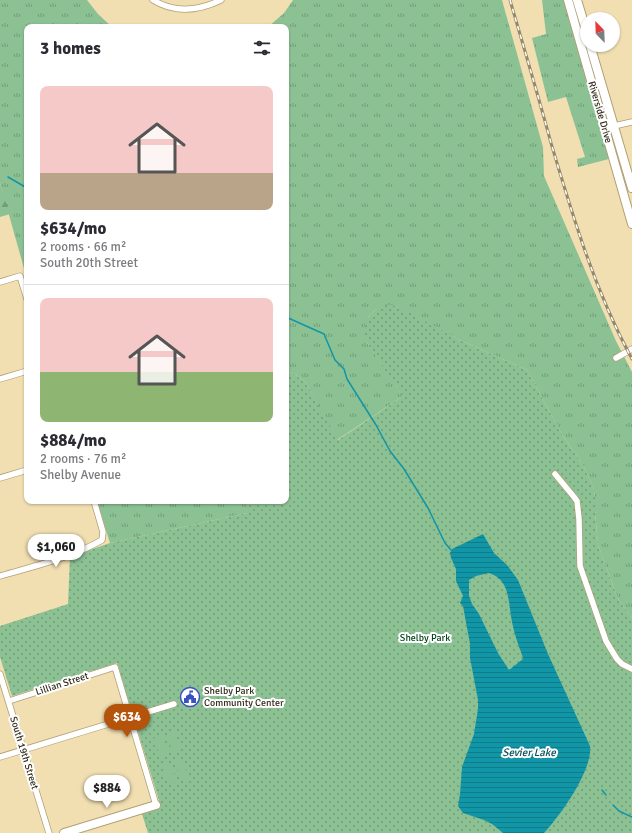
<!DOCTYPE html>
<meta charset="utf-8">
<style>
:root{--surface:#fff;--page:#f7f7f7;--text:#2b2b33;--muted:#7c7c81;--line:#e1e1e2;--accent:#b45309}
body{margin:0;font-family:Signika,sans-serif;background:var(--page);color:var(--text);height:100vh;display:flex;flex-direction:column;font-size:15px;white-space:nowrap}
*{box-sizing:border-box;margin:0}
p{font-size:13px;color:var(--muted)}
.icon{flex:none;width:22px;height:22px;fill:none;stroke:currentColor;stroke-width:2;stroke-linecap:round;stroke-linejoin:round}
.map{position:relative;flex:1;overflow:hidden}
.side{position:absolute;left:24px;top:24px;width:265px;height:480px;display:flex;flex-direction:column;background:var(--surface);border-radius:8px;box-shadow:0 1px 3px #0004}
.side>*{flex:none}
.needle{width:26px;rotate:337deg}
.controls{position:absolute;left:580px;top:12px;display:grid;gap:8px}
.controls a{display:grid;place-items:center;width:40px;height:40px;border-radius:50%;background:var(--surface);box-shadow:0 1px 3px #0004;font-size:20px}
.price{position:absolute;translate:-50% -34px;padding:0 9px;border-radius:14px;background:#fff;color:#222;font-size:13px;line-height:26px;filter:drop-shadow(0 1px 2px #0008)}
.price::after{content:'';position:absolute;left:50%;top:24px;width:12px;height:9px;margin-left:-6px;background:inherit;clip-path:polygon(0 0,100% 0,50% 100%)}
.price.active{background:var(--accent);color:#fff}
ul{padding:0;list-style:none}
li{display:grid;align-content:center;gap:8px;height:212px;padding:0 16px}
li+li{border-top:1px solid var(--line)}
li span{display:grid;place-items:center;height:124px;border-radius:8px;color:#555}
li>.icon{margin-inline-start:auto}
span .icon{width:72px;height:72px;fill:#fffc;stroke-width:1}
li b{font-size:17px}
h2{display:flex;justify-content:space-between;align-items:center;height:48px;padding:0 16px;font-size:17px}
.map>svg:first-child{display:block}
</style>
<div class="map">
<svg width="632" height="833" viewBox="0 0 632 833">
<defs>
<pattern id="grass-tufts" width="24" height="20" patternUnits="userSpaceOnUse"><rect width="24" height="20" fill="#8cc194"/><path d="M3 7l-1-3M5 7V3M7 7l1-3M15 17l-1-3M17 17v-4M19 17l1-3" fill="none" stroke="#739d78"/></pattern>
<pattern id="forest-firs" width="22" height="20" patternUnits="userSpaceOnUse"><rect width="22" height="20" fill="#8cc194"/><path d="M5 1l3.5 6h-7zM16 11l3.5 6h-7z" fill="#739d78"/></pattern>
<pattern id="park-dots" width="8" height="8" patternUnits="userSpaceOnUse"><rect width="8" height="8" fill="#8cc194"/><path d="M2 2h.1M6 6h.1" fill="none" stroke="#739d78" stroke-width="1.8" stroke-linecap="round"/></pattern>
<pattern id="water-rules" width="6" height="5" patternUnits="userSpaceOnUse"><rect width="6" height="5" fill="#1196a7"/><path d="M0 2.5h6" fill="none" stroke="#117b87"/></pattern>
</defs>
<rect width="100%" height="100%" fill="#f1dfb2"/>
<!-- grass -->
<g fill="url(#grass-tufts)">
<path d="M0,0h87l11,14 14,13h-85v252l-27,-96z"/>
<path d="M293,0h209l41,147 1,29 72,165 16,31v246l-14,-19 -20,-54 -3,-34v-13l-2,-12 -10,-21 -20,-29 -36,-66 -65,-29 -66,-35 -6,-1 -15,5 -6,6 -4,11v9l3,8 35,52 -66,44 -31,-57 -10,-8 -10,-4v-344h-18l16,-14z"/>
<path d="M542,0h22l45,159 -31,8 -1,-8 8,-2 -19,-60 -18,5 -16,-64 14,-4z"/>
<path d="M97,501h150v12l-137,30z"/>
</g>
<!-- forest -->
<path fill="url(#forest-firs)" d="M0,183l10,31 -10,3z"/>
<!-- park -->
<path fill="url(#park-dots)" d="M387,305h6l8,3 61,33 65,29 36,66 20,29 10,21 2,12v13l3,34 20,54 14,19v215h-484l-6,-19 19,-7 -44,-144 -105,33 -12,-39v-31l68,-22 2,-47 40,-14 137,-30v-12h39v-130l10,4 10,8 32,57 65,-44c-8,-11 -16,-23 -24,-35 -4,-7 -10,-14 -13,-21 -6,-16 5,-32 21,-35z"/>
<!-- garden -->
<g fill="#8cc194">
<path d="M175,731l6,19 -9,2 -5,-18z"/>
<path d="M163,735l5,19 -8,2 -6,-18z"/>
<path d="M183,759l6,19 -8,3 -6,-19z"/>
<path d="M171,763l6,19 -9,2 -6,-18z"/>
</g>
<!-- water -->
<path fill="url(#water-rules)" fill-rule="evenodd" d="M483,534l11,19 13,12 11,15 30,74 42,92c3,24 -30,70 -46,87h-41l-11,-9 -8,-4 -21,-7 -5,-7 2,-12 2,-27 12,-33 4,-25v-9l-8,-42v-14l-7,-38 -3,-3 3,-7 -7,-15v-12l-5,-11 -1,-5 2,-4zM489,573c22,7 19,30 23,49 2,11 6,22 10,33l1,4 -14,11 -11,-17 -19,-39 -7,-10 -3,-8v-16l7,-4z"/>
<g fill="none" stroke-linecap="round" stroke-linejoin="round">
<!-- stream -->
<g stroke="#1196a7" stroke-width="1.5">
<path d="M8,177l19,11"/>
<path d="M286,317l38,17 11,26 9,9 3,10 29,46 14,26 14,18 24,39 17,35 6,7"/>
<path d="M602,790l4,5"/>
<path d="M613,805l6,6 13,6"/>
</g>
<!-- street casing -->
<g stroke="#b1a075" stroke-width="7">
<g id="street">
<path d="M153,0c21,13 45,11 68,0"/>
<path d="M605,128l27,-6"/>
<path d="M0,282l20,-6 7,23"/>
<path d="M616,358l16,-9"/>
<path d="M0,379l27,-8"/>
<path d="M555,474l19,23 3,4 2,18 1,47 26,75 11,18 5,5 10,5"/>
<path d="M0,478l27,-8"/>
<path d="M0,576c34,-10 71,-18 102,-36l1,-8 -9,-31"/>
<path d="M0,674l49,159"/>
<path d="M9,701l106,-34 41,138"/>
<path d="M0,757l174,-53"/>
</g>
</g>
<!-- secondary casing -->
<g stroke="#b1a075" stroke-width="10">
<g id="secondary">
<path d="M568,0l64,224"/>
<path d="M577,0l10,33"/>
<path d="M590,45l42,143"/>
<path d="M64,833l92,-28"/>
</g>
</g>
<!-- street -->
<use href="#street" stroke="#fff" stroke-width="5.5"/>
<!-- secondary -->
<use href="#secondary" stroke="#fff" stroke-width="8"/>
<!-- rail casing -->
<g stroke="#968969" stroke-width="3">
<path id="rail" d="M510,0c14,48 28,95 41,143 22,74 44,148 81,216"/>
</g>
<!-- rail -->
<use href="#rail" stroke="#fff" stroke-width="1.5" stroke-dasharray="4.5" stroke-linecap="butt"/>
</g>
<!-- icons -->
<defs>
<g id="civic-ring" transform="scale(1)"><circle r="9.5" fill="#fff" stroke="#3852c4" stroke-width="1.5"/><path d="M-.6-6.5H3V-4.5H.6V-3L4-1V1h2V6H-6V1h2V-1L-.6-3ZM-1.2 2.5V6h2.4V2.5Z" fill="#3852c4"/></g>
</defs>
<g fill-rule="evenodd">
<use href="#civic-ring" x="190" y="697"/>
</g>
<g text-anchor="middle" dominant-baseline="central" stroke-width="4" stroke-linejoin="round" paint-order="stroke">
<!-- street labels -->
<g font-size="10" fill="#332c1a" stroke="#fff">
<text transform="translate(600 112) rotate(74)">Riverside Drive</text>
<text transform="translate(62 684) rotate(-18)">Lillian Street</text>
<text transform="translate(24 753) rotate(73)">South 19th Street</text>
</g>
<!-- park labels -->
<g font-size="10" fill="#014519" stroke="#fff">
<text x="425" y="638">Shelby Park</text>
</g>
<!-- poi labels -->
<g font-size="10" fill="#332c1a" stroke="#fff" text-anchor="start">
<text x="204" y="691">Shelby Park<tspan x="204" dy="12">Community Center</tspan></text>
</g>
<!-- water labels -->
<g font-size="11" font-style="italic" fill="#0b4f58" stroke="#fff">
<text x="529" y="752">Sevier Lake</text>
</g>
</g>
</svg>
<div class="controls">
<a><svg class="needle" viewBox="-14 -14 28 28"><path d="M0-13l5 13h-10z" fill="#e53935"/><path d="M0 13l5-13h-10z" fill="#7c7c81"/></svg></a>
</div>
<b class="price" style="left:56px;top:568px">$1,060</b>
<b class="price active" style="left:127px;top:738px">$634</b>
<b class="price" style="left:107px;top:809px">$884</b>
<section class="side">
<h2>3 homes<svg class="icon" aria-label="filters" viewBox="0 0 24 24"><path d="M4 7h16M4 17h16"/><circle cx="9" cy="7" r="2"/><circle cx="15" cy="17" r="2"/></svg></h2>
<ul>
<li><span style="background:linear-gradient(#f6c9c9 70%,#b9a48a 0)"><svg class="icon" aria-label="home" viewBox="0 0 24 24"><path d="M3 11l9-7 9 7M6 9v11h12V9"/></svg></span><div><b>$634/mo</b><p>2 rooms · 66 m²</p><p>South 20th Street</p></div></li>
<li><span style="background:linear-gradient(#f6c9c9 60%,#8fb573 0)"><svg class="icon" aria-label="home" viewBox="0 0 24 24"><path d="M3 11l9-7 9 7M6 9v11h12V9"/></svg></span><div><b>$884/mo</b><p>2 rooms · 76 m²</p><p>Shelby Avenue</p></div></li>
</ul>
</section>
</div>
